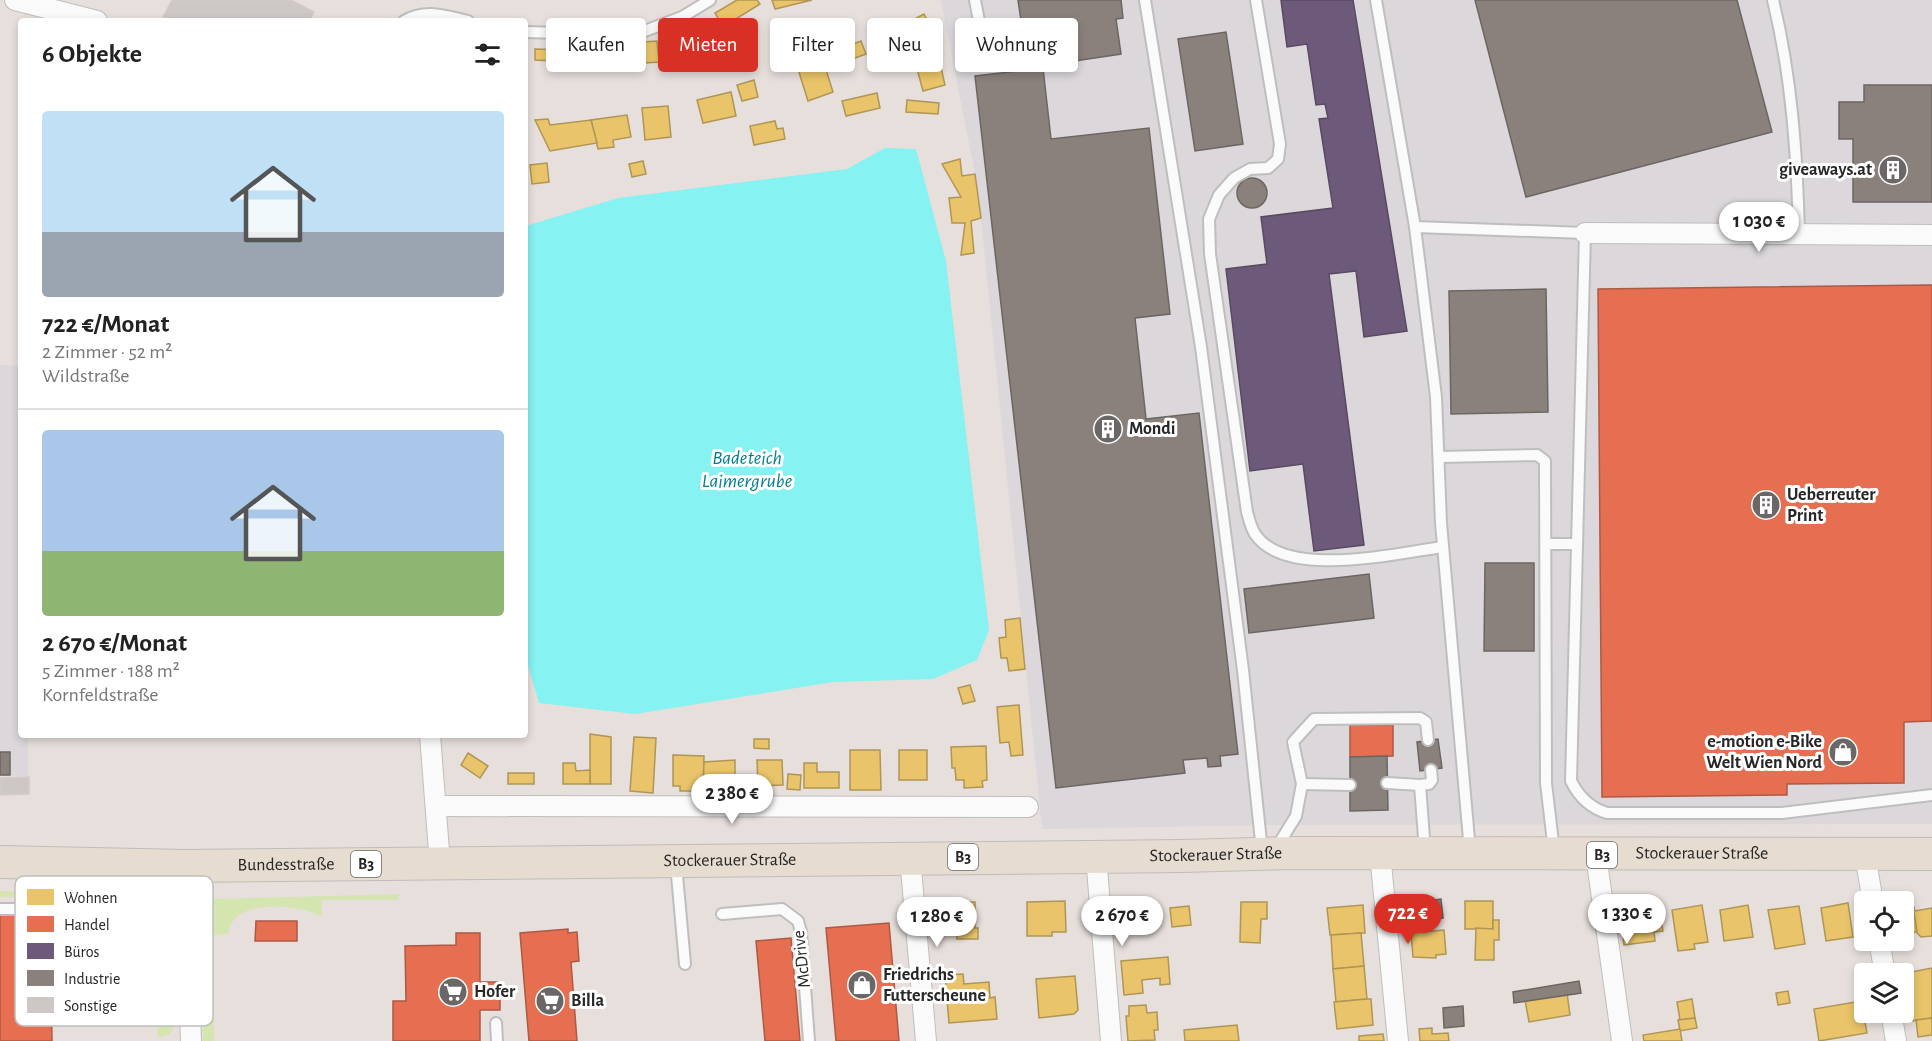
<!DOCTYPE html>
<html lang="de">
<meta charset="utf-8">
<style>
:root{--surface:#fff;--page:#f2f2f2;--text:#222;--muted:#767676;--line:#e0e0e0;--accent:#d93025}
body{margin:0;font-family:"Alegreya Sans",sans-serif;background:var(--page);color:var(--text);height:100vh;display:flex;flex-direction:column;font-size:22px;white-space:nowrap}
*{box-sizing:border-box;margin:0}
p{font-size:20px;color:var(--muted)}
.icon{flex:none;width:33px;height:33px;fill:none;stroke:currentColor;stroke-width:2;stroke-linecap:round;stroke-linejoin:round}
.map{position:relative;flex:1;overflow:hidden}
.details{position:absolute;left:18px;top:18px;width:510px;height:720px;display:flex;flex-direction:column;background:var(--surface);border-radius:6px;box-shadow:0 3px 9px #0003}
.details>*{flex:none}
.guide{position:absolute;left:546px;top:18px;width:570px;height:54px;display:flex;gap:12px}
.buttons{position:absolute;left:1854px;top:891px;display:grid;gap:12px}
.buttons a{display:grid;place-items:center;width:60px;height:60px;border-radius:6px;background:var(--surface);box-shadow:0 3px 9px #0003;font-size:30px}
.price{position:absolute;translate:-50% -51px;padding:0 14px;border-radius:21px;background:#fff;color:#222;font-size:20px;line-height:39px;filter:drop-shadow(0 2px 3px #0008)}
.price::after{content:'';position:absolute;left:50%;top:36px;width:18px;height:14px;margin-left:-9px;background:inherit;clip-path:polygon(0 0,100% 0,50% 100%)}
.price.on{background:var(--accent);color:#fff}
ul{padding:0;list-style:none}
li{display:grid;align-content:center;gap:12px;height:318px;padding:0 24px}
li+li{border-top:2px solid var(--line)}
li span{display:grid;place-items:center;height:186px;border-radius:6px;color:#555}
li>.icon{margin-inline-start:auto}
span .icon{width:108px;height:108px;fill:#fffc;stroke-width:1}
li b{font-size:26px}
h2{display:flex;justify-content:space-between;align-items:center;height:72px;padding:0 24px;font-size:26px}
.chip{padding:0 21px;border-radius:6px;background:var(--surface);box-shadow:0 3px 9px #0003;font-size:21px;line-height:54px}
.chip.on{background:var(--accent);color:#fff}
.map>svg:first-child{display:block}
</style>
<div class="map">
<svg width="1932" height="1041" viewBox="0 0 1932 1041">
<rect width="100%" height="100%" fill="#e7dfdb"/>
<!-- industrial -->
<g fill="#dbd7db">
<path d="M941,0h991v824l-655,1 -235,4 -61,-611 -6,-44z"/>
<path d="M0,365l21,1v369h7v41h-28z"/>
</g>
<!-- green -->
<g fill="#d4e5af">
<path d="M0,891l148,6c9,7 14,16 17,27 6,15 17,93 8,105 -3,6 -9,8 -15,8l-1,-118 -16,-1 1,-17 -69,1 -28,-6 -45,1z"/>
<path d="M400,894l-2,6h-76l-1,16c-22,-12 -89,-19 -93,18l-15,1 1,106h-11l-2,-105 4,-31 8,-6z"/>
</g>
<!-- water -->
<path fill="#86f2f2" d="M885,148l31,1 30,112 43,369 -12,30 -44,19 -100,3 -198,32 -96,-11 -14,-48v-425l4,-5 89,-27 229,-29z"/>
<!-- homes -->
<g fill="#e9c46a" stroke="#af9556" stroke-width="1.5">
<path d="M737,0h20l3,4 -37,23 -8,-14z"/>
<path d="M772,0h40l-37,9z"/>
<path d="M924,14l10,20 -24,11 -9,-19z"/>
<path d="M698,25l6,14 -13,5 3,6 -12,6 -8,-20z"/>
<path d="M657,41l2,21 -29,2 -2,-21z"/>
<path d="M861,41l5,13 -30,11 -4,-13z"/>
<path d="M535,49l31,1v21h-14l1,-10 -18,-1z"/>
<path d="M582,51h26v12l-26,-1z"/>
<path d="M939,59l6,26 -22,6 -7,-26z"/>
<path d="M823,60l10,32 -25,9 -10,-32z"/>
<path d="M754,80l4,17 -16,4 -5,-16z"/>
<path d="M731,92l5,24 -33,7 -6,-23z"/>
<path d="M877,93l3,15 -34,8 -4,-15z"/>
<path d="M907,100l32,3 -1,11 -32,-2z"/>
<path d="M668,106l3,31 -26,3 -3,-32z"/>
<path d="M627,115l4,22 -18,3 1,7 -16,2 -7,-29z"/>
<path d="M548,119l2,6 41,-5 6,23 -47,8 -15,-31z"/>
<path d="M775,121l2,8 6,-1 2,11 -31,6 -4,-19z"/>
<path d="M960,159l2,17 13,-2 6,44 -10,3 3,32 -13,2 4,-32h-13l-3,-25 12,-1 -19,-33z"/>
<path d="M643,161l3,13 -14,3 -3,-13z"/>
<path d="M547,163l2,19 -17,2 -2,-19z"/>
<path d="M1020,618l5,51 -16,2 -2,-13h-6l-2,-20 7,-1 -1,-17z"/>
<path d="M970,685l5,16 -12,3 -5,-16z"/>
<path d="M1019,705l4,50 -12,1 -2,-14 -9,1 -3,-36z"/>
<path d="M590,734l21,3v47h-21z"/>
<path d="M634,737l22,1 -3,55 -23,-2z"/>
<path d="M754,739h15v10l-15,-1z"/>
<path d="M986,746l1,34 -5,1 1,6 -19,1v-8h-8l-1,-12h-3l-1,-21z"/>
<path d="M850,750h30l1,40h-31z"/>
<rect x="899" y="750" width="28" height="30"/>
<path d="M468,753l20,13 -8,12 -19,-13z"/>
<path d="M673,755l31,1 -1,35h-23v-5h-7z"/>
<path d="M735,760v30l-32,1 1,-29z"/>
<path d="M757,760h25l1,25 -25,1z"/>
<path d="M563,763h12l1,8 14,-1v14h-27z"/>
<path d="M804,763h13v9h22v16h-35z"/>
<rect x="508" y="773" width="26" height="11"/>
<path d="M788,774l13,1 -1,15 -13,-1z"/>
<path d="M1650,899l2,17 8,-1 3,16 -9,1 1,9 -31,4 -5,-42z"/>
<path d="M1065,901l1,31h-14v4h-25v-34z"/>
<rect x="1465" y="901" width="28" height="28"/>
<path d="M943,902h32v26h3v11h-21v-9h-15z"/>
<path d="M1241,902h26v17h-6l-1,24 -20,-1z"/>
<path d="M1116,903h27v7h4v9h-18v7h-13z"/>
<path d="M1848,903l5,34 -27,4 -5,-33z"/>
<path d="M1363,905l2,28 -35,2 -3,-27z"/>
<path d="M1702,905l6,37 -14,2 1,5 -17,2 -6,-41z"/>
<path d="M1748,905l5,32 -29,4 -4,-31z"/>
<path d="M1189,906l2,19 -19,2 -2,-19z"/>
<path d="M1799,906l6,38 -30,5 -7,-39z"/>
<path d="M1914,907l3,25 -13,1v-25z"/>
<path d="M1932,908v28l-11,1 -4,-4 -3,-22z"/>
<path d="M1493,920h6v20h-5v20h-19l1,-32 17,1z"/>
<path d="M1444,930l2,24 -10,1v3l-23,-1 -2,-24z"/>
<path d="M1361,933l3,33 -31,3 -2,-34z"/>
<path d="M1168,957l2,27 -10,1v-7l-18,2 1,13 -19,2 -3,-34z"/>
<path d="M1364,966l3,33 -31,3 -3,-33z"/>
<path d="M1932,968v50l-19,3 -7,-48z"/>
<path d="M963,974l1,10 25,-2 1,16 5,-1 2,22 -48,4 -4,-48z"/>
<path d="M1075,976l3,34 -4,4 -35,4 -3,-39z"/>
<path d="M1788,991l2,12 -12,2 -2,-12z"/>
<path d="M1567,993l3,22 -41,7 -4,-22z"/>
<path d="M1367,999h4l2,26 -36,4 -3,-27z"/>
<path d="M1692,999l3,19 -15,2 -3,-18z"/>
<path d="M1861,1001l6,32 -48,8 -5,-32z"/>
<path d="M1146,1005l1,8 10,-1 1,18h-4l1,10 -27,1 -2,-25h3v-10z"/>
<path d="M1695,1018l2,10 -17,3 -2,-11z"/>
<path d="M1932,1018v17l-14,2 -2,-17z"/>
<path d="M1237,1025l2,16h-54l-1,-11z"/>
<path d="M1432,1028v6l16,-1 1,8h-29l-1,-12z"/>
<path d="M1680,1029l2,12h-38l-1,-6z"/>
<path d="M1383,1034l1,7h-25v-5z"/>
</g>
<!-- shops -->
<g fill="#e76f51" stroke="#ad5944" stroke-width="1.5">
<path d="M1932,285v436l-28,1v61l-117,1v11l-185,2 -4,-508z"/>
<path d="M1350,725h43v31l-43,1z"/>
<path d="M0,912h50l2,129h-52z"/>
<path d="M256,921h41v20h-42z"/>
<path d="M889,923l10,118h-63l-10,-113z"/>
<path d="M568,929v4l9,-1 2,29 -8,1 6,79h-48l-9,-108z"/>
<path d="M456,933h24v49h20v28h-20v31h-87v-40h13l-1,-55 51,-1z"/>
<path d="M791,938l9,103h-35l-9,-100z"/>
</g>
<!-- offices -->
<path fill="#6d597a" stroke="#584a61" stroke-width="1.5" d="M1281,0h72l54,331 -43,6 -8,-66 -27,3 35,271 -50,6 -11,-87 -53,7 -24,-202 41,-5 -6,-47 72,-9 -14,-89 9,-1 -3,-14 -9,1 -9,-61 -20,3z"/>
<!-- industry -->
<g fill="#8a817c" stroke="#6c6662" stroke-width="1.5">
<path d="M1018,0h103l2,18 -7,1 5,35 -93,14z"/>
<path d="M1475,0h262l35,132 -246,65z"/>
<path d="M1226,32l17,112 -48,7 -17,-112z"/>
<path d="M1043,68l8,71 98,-11 21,186 -35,4 11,101 53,-6 39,341 -18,2 1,10 -13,1 -1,-9 -24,2 2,13 -129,15 -81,-712z"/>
<path d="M1864,85h68v117h-79v-63h-14v-37h25z"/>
<circle cx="1252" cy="193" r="15"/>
<path d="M1546,289l2,123 -97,2 -2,-123z"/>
<path d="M1485,563h49v88h-50z"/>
<path d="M1369,574l5,44 -125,15 -5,-44z"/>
<path d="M1438,739l4,29 -22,3 -3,-29z"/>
<rect x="0" y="752" width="10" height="23"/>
<path d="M1387,756l1,54 -38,1v-54z"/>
<path d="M1441,899l2,19 -24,2 -2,-18z"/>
<path d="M1579,981l2,12 -67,10 -1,-11z"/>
<path d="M1463,1006l1,20 -20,2 -1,-20z"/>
</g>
<!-- building -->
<g fill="#cdc8c5" stroke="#d2cbc7" stroke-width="1.5">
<path d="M172,0h119l23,12 -5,9h-137l-9,-4z"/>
<path d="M29,777v17l-29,1v-17z"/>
</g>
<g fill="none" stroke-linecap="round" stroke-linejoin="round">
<!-- lane casing -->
<g stroke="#bfbebf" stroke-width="14">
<g id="lane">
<path d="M975,0l12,63"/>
<path d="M1145,0l56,347 42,323 19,181"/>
<path d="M1256,0l24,144 -2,15 -10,9 -18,1 -16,9 -15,17 -10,24 1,35 37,258c2,7 4,16 8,22 31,46 141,19 188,13"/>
<path d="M1376,0l39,227 170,6 -14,548c8,16 19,27 36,32h175l150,-18"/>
<path d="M1773,0c19,78 24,155 26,235"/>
<path d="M404,21c22,-13 42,-5 64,0"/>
<path d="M525,32l109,3 48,-18 28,-17"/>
<path d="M1415,227l21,170 5,126 29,328"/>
<path d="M1439,457l98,-2 8,6 1,322 8,68"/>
<path d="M1547,544h30"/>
<path d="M1387,783l33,2 5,66"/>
<path d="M1302,784l48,1"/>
<path d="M1420,785l9,-1 3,-4 -1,-10"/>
<path d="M1275,850l21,-34 6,-32 -9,-42 21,-23 106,-1 6,4 2,18"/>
<path d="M676,864l9,100"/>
<path d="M0,909h74"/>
<path d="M722,914l60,-5 16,12 3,11 8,109"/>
<path d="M496,1023l1,18"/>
</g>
</g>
<!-- street casing -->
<g stroke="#bfbebf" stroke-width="22">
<g id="street">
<path d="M15,0l82,21"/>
<path d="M1585,233l347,2"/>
<path d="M430,735l10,129"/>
<path d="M436,806l592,1"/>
<path d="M1380,853l18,188"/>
<path d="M1596,855l26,186"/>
<path d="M1865,855l8,47"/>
<path d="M1096,856l15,185"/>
<path d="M910,857l16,184"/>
<path d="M185,866l6,175"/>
<path d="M1879,940l6,34"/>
<path d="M1891,1012l5,29"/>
</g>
</g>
<!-- primary casing -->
<g stroke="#bfbcbb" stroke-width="34">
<g id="primary">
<path id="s1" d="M0,862l185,4 998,-10 108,-3 641,1"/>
</g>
</g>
<!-- lane -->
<use href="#lane" stroke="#fbfafa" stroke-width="10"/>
<!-- street -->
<use href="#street" stroke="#fbfafa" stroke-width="20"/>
<!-- primary -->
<use href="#primary" stroke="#e7dcd0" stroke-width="32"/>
</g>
<!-- icons -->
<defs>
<g id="building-disc" transform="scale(1.5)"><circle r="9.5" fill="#6a6766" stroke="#fff"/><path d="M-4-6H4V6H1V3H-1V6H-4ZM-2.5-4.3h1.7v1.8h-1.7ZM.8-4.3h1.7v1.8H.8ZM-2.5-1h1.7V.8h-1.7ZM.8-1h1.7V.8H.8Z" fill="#fff"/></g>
<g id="shop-disc" transform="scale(1.5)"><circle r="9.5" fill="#6a6766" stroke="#fff"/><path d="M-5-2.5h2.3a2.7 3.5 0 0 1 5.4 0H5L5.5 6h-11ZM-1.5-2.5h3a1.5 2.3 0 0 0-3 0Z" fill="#fff"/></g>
<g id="supermarket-disc" transform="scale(1.5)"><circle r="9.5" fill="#6a6766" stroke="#fff"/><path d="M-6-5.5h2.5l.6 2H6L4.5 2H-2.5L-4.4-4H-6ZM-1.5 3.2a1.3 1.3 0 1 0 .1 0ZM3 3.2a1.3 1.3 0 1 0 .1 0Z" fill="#fff"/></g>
</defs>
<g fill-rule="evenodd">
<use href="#building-disc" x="1893" y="170"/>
<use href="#building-disc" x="1108" y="429"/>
<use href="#building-disc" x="1766" y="505"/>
<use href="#shop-disc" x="1843" y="752"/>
<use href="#shop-disc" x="862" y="985"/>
<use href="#supermarket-disc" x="453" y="992"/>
<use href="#supermarket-disc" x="550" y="1001"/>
</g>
<g text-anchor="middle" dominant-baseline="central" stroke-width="6" stroke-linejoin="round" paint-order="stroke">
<!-- shield labels -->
<g fill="#fff" stroke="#686868" stroke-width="1.5">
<rect x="1587" y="842" width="30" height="26" rx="4.5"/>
<rect x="948" y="844" width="30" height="26" rx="4.5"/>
<rect x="351" y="851" width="30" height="26" rx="4.5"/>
</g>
<g font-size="16" font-weight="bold" fill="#272727">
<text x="1602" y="855">B3</text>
<text x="963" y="857">B3</text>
<text x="366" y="864">B3</text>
</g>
<!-- poi labels -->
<g font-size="18" font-weight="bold" fill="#272727" stroke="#fff" text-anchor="start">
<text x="1872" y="170" text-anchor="end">giveaways.at</text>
<text x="1129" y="429">Mondi</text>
<text x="1787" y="495">Ueberreuter<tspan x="1787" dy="21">Print</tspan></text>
<text x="1822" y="742" text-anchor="end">e-motion e-Bike<tspan x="1822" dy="21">Welt Wien Nord</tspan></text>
<text x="883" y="975">Friedrichs<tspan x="883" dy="21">Futterscheune</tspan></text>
<text x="474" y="992">Hofer</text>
<text x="571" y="1001">Billa</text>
</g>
<!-- street labels -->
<g font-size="18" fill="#272727" stroke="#fff">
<text stroke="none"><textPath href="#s1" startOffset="1216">Stockerauer Straße</textPath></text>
<text stroke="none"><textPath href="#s1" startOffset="1702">Stockerauer Straße</textPath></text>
<text stroke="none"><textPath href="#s1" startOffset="730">Stockerauer Straße</textPath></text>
<text stroke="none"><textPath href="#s1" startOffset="286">Bundesstraße</textPath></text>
<text transform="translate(802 959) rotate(-96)">McDrive</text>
</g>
<!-- water labels -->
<g font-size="20" font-style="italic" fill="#03808c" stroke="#fff">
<text x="747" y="458">Badeteich<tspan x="747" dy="23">Laimergrube</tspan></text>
</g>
</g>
<!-- legend -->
<rect x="15" y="876" width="198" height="150" rx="9" fill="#fff" stroke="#bebebe" stroke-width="1.5"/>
<rect x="27" y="889" width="27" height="16" fill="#e9c46a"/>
<rect x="27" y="916" width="27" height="16" fill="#e76f51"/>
<rect x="27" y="943" width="27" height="16" fill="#6d597a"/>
<rect x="27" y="970" width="27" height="16" fill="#8a817c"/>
<rect x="27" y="997" width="27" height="16" fill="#cdc8c5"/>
<g font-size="16" fill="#272727">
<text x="64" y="903">Wohnen</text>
<text x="64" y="930">Handel</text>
<text x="64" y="957">Büros</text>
<text x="64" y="984">Industrie</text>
<text x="64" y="1011">Sonstige</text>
</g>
</svg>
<div class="buttons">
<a><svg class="icon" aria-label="locate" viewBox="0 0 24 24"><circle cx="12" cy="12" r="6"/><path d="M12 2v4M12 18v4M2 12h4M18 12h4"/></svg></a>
<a><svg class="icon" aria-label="layers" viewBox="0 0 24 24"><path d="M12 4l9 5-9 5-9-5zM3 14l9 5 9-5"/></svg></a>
</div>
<b class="price" style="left:1759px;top:253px">1 030 €</b>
<b class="price" style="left:732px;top:825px">2 380 €</b>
<b class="price on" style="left:1408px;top:945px">722 €</b>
<b class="price" style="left:1627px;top:945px">1 330 €</b>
<b class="price" style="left:1122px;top:947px">2 670 €</b>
<b class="price" style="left:937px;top:948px">1 280 €</b>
<div class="guide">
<a class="chip">Kaufen</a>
<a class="chip on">Mieten</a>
<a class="chip">Filter</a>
<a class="chip">Neu</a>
<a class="chip">Wohnung</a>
</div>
<section class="details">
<h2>6 Objekte<svg class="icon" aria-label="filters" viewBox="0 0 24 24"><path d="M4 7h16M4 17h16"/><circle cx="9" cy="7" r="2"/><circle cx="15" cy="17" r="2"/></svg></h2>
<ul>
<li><span style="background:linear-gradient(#bfe0f5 65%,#9aa5b1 0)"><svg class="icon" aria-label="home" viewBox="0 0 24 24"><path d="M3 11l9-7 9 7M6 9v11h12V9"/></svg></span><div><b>722 €/Monat</b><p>2 Zimmer · 52 m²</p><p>Wildstraße</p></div></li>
<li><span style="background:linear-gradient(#a9c7e8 65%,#8fb573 0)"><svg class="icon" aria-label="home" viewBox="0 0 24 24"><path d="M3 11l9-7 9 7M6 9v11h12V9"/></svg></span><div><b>2 670 €/Monat</b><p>5 Zimmer · 188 m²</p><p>Kornfeldstraße</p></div></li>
</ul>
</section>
</div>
